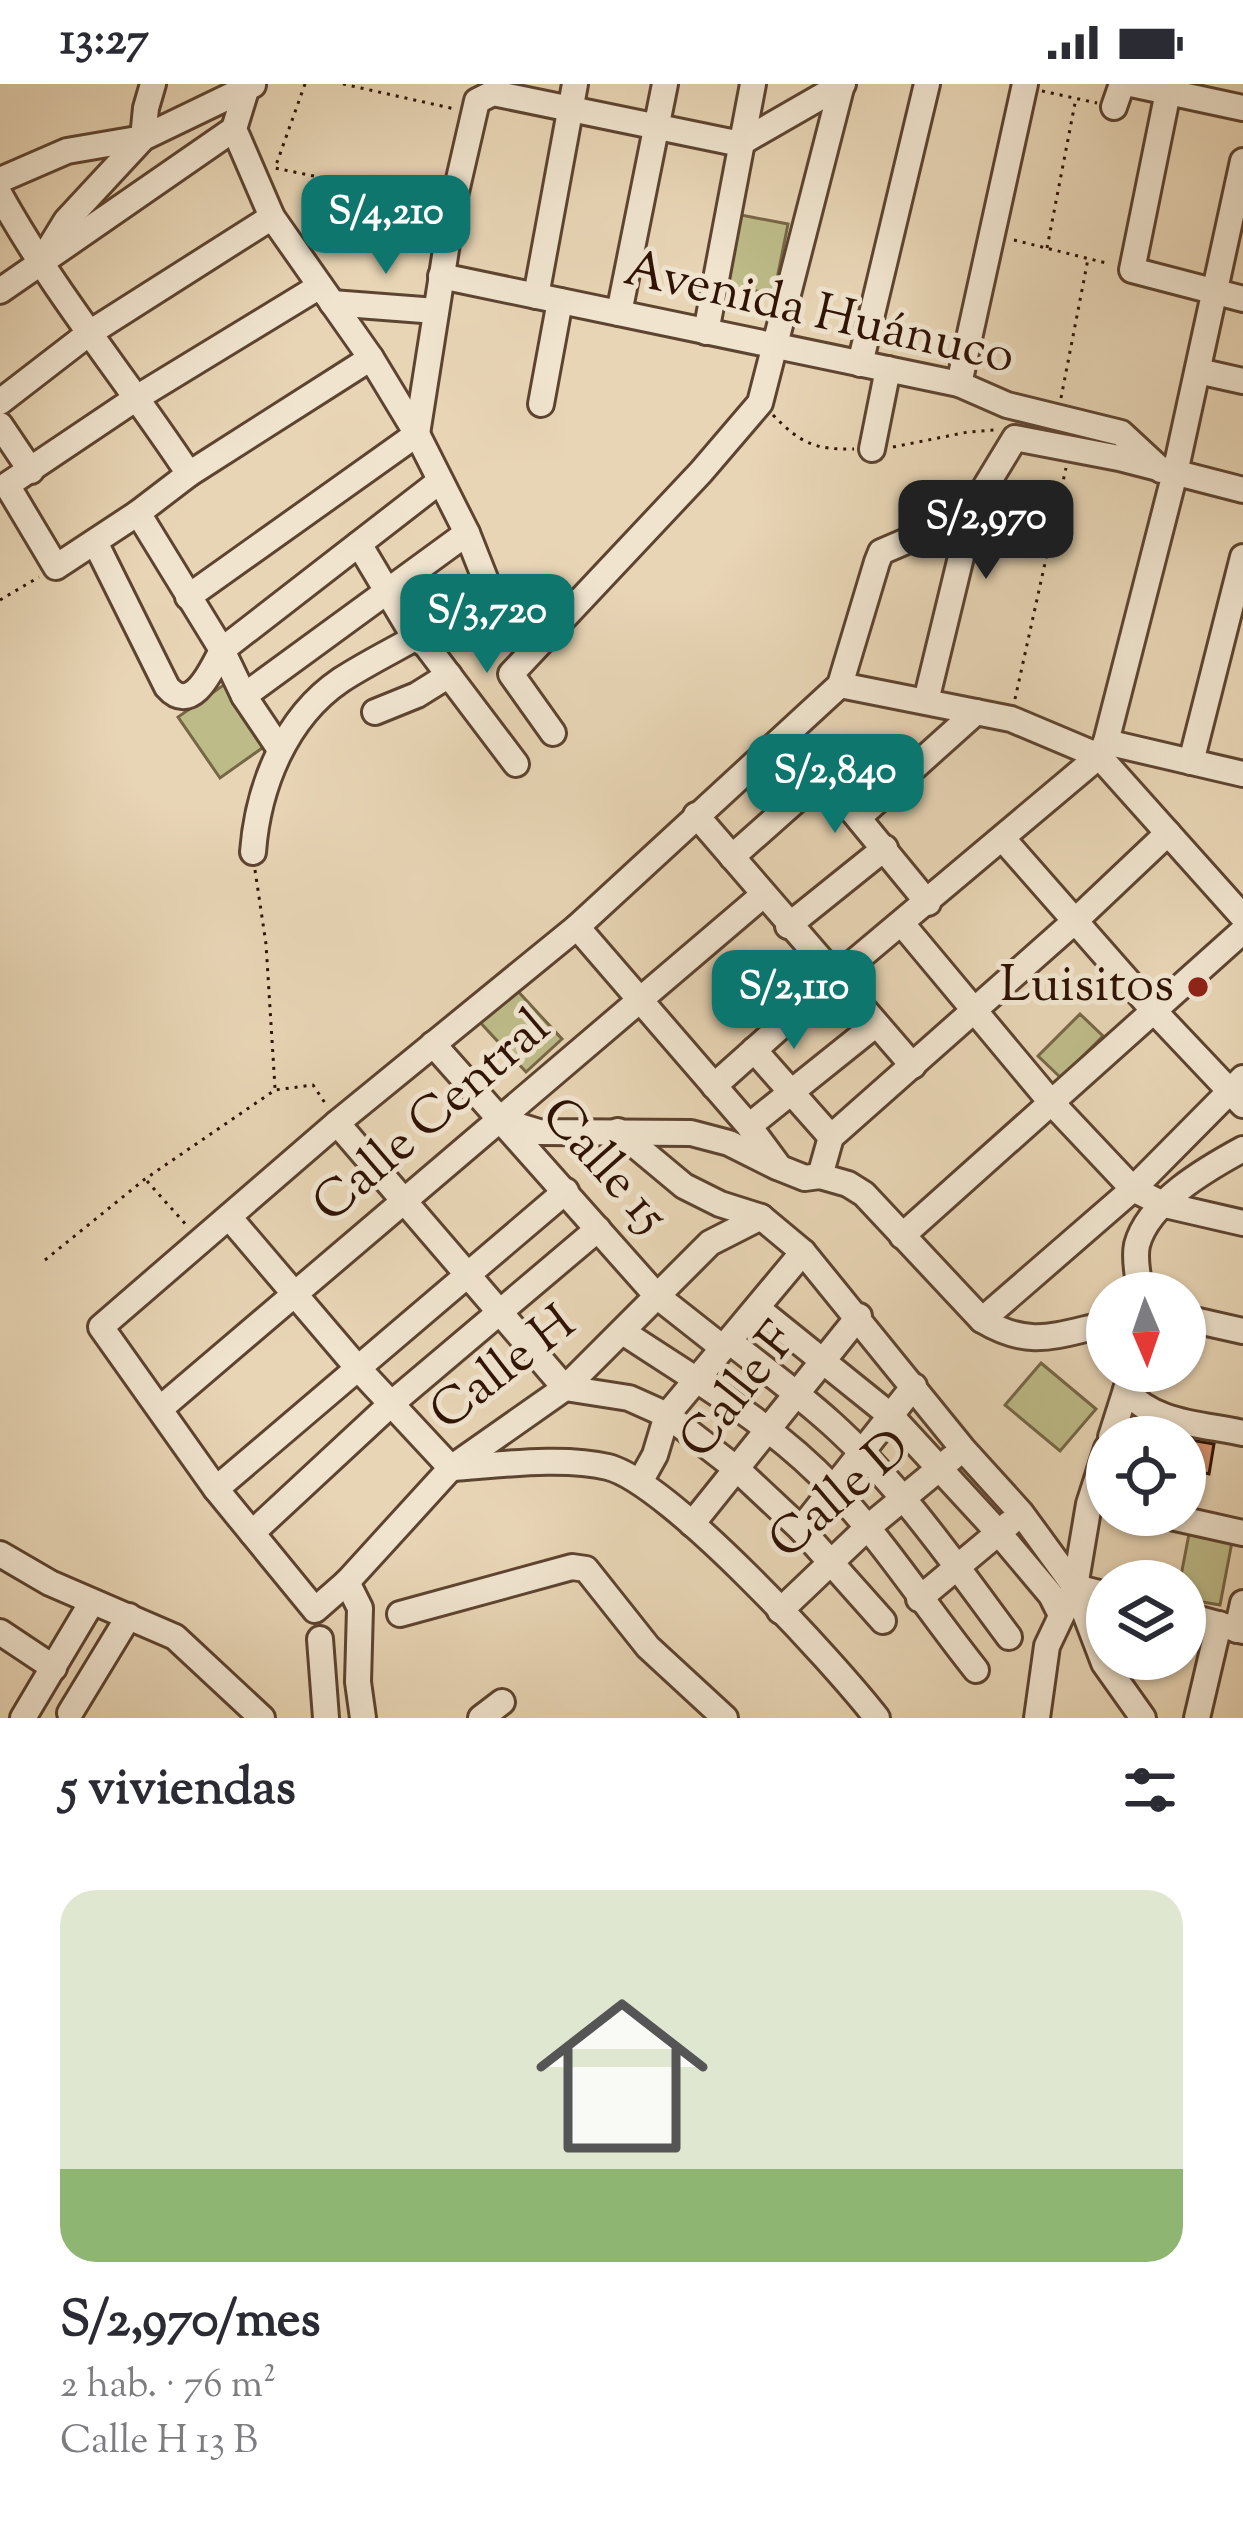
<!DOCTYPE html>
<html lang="es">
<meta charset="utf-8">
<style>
:root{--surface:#fff;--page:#f2f2f3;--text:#2b2b33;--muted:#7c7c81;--line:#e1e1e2;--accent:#0f766e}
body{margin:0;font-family:"Sorts Mill Goudy",serif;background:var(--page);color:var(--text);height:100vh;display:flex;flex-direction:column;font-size:45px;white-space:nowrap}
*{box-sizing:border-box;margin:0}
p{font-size:39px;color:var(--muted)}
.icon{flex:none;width:66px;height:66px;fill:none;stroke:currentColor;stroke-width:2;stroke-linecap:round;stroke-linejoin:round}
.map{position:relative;height:1634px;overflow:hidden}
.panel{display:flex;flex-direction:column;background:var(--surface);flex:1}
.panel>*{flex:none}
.needle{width:78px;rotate:178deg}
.buttons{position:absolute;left:1086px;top:1188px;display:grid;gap:24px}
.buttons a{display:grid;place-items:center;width:120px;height:120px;border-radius:50%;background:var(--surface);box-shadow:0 3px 9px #0004;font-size:60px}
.price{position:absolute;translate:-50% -102px;padding:0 27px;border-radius:24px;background:var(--accent);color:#fff;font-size:39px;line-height:78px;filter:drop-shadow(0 3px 6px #0008)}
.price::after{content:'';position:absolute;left:50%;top:72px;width:36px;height:27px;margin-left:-18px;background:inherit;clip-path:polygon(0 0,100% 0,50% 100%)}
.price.selected{background:#222;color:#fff}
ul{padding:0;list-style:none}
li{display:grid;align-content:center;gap:24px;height:636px;padding:0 60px}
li+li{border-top:3px solid var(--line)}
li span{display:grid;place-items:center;height:372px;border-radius:36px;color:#555}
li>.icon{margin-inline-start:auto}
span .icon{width:216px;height:216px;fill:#fffc;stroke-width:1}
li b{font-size:51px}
h2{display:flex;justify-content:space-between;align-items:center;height:144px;padding:0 60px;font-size:51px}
.status{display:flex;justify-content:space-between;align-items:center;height:84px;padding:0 60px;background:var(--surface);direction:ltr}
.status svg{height:33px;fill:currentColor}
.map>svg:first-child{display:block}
</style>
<div class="status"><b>13:27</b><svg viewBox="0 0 49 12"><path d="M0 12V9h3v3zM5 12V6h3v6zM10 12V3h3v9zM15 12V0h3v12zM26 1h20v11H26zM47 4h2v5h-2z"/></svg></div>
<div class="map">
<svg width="1243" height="1634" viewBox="0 0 1243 1634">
<rect width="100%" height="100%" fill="#e8d5b5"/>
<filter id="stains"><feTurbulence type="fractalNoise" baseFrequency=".00167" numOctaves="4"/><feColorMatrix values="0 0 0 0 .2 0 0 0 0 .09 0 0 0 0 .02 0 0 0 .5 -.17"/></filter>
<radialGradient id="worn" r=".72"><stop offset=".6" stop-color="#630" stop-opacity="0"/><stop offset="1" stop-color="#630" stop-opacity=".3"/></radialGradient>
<!-- green -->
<g fill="#bdbb88" stroke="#766746" stroke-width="3">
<path d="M741,131l47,9 -14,70 -46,-8z"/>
<path d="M225,600l40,62 -45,32 -42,-61z"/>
<path d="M514,903l48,52 -36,33 -48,-52z"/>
<path d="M1080,930l23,22 -42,42 -23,-22z"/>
<path d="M1041,1279l55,46 -36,42 -55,-46z"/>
<path d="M1189,1450l43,8 -12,63 -35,-6v-18h-5z"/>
</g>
<!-- building -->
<path fill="#d99673" stroke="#2f1304" stroke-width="3" d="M1185,1355l29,5 -5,30 -24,-6z"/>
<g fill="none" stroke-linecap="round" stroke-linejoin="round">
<!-- minor casing -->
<g stroke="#5d4430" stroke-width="30">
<g id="minor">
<path d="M1131,0l112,24"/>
<path d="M246,6l-12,39 38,88 99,141 46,76 50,99 19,48"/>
<path d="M1168,8l-36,178 111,29"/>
<path d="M1114,23l8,-23"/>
<path d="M0,96l67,-29 76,-13 3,-30 7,-24"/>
<path d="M0,111c55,99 127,185 189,279"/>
<path d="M39,181l27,-44 77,-83 110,-53"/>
<path d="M441,192l518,108 48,21 114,28 40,37"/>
<path d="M320,202l-182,111 -131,88 49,82 82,-54 51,-39 182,-116"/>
<path d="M0,207l234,-162"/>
<path d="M536,212l39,-212"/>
<path d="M332,219l104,8"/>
<path d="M619,229l46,-229"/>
<path d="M706,248l47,-248"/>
<path d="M860,280l67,-280"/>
<path d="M1198,287l45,10"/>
<path d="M959,300l66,-300"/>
<path d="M0,318l88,-68 184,-117"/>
<path d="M541,320l19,-103"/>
<path d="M0,341l31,46"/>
<path d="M872,365l16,-80"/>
<path d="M138,429l84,137 22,46 35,52"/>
<path d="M95,458l72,145c25,29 45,-18 55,-37l218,-169"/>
<path d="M359,460l56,94 11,7 90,119"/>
<path d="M188,513l229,-163 36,-229 24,-104 16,-8 238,49 13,-1 99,-57"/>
<path d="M840,601l171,34 88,37 144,161"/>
<path d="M244,612l223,-163"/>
<path d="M926,617l43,-177 15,-35 31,-51 104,20 124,32"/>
<path d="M375,628l42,-17 32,-20"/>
<path d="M553,649l-42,-59 190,-202 59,-69 82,-319"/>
<path d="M789,650l139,169"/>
<path d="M1106,658l137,32"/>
<path d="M1191,678l52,-205"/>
<path d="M696,731l217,251"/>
<path d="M859,733l117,-105"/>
<path d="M1003,755l152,173 88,93"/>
<path d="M253,768c5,-65 32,-134 88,-172 23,-15 49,-28 74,-42"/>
<path d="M732,773l90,-80"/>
<path d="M903,841l147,176 83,88 32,16 78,18"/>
<path d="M788,842l97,-78"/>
<path d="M577,843l172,199 31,42 25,10 15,-2 28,8 16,10 118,126c48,29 74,15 125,4"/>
<path d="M433,960l224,252 66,52"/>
<path d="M754,966l77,87"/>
<path d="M714,1002l121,-108 264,-222 7,-14 69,-269 68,-312"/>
<path d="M503,1037l36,11 152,1 38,10 48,24"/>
<path d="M337,1039l228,265 64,10 38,17 71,55 63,59 82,92"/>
<path d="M749,1042l126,-101"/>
<path d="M618,1047l66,55 36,18 41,13 42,35 160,197 58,64 54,74 29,76 39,55"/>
<path d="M820,1092l11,-39 244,-216 93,-88"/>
<path d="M229,1133l127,149 95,102c47,-3 112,-12 157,-1 62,16 226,196 269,251"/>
<path d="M761,1133l-51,26 -145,145 -114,80 -104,114 -32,28 -99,-121 -115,-162 236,-204 240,-196 263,-242 37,-123 4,-10 28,-12"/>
<path d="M902,1152l341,-305"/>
<path d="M1141,1209c-3,-14 -7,-34 -4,-48 11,-43 71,-77 106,-96"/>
<path d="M757,1224l134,108 107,116 53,63 10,20"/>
<path d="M1185,1234l58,13"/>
<path d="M982,1236l151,-131 110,-111"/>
<path d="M623,1248c72,48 149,91 209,155 53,56 96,123 144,183"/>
<path d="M729,1257c34,27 70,53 102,82 69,62 123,140 178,214"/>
<path d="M1126,1306c27,34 77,34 117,43"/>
<path d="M161,1324l601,-512"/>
<path d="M1111,1353l21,-66"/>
<path d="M640,1398l15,-27 12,-40 136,-163"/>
<path d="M216,1405l350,-298"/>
<path d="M1162,1431l81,18"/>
<path d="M692,1440l167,-208"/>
<path d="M801,1445l113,-143"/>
<path d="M252,1449l139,-129 207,-175"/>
<path d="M0,1470l50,29 125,54 87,81"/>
<path d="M347,1498l13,26 -2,74 5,36"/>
<path d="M1075,1503l32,8"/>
<path d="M919,1515l91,-76"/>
<path d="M780,1527l86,-82 86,-71"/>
<path d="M400,1530l172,-47 14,2 62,78 77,71"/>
<path d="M1185,1531l58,16"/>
<path d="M1237,1546l6,-27"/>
<path d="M0,1548l54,36"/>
<path d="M320,1555l6,79"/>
<path d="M70,1629l59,-97"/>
<path d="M23,1634l69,-116"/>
<path d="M481,1634l21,-16"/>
<path d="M1037,1634l10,-72 28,-59 14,-83 18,-56"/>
<path d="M1197,1634l22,-94"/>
</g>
</g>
<!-- path -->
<g stroke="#2f1304" stroke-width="3" stroke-dasharray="3 6" stroke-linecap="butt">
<path d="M305,0l-30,84 159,33"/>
<path d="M343,0l112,25"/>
<path d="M1042,7l55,12"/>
<path d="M1014,156l96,24"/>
<path d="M1047,164l29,-150"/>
<path d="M1061,314l27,-139"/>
<path d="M773,331c27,28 42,35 81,34"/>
<path d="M893,363l75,-15 27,-2"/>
<path d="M0,516l39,-23"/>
<path d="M1015,615l51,-231"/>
<path d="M255,786l11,74 9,144"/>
<path d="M147,1097l41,46"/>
<path d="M45,1176l100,-81 130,-89 38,-5 12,18"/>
</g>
<!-- minor -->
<use href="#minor" stroke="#f0e4cf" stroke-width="24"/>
</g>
<!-- markers -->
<circle fill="#8f2418" stroke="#f0e4cf" stroke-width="4.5" cx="1198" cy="903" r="12"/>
<g text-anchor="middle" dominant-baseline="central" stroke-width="10" stroke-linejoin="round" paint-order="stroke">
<!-- street labels -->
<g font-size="51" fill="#2f1304" stroke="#f0e4cf">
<text transform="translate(819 231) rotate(13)">Avenida Huánuco</text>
<text transform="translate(433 1034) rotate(-41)">Calle Central</text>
<text transform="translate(603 1083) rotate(48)">Calle 15</text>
<text transform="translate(504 1286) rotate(-38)">Calle H</text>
<text transform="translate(740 1308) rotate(-52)">Calle F</text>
<text transform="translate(841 1412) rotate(-41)">Calle D</text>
</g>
<!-- poi labels -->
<g font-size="51" fill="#2f1304" stroke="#f0e4cf" text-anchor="end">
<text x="1174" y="903">Luisitos</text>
</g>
</g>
<rect width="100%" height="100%" filter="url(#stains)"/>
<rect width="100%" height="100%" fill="url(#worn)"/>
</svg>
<div class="buttons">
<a><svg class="needle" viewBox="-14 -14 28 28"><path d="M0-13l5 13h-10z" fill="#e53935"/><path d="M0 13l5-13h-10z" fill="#7c7c81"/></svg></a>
<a><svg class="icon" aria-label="locate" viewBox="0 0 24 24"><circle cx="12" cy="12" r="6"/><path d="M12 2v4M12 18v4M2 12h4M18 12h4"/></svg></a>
<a><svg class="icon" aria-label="layers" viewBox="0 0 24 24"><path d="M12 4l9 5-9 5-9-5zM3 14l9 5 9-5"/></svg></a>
</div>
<b class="price" style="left:386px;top:193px">S/4,210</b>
<b class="price selected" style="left:986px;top:498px">S/2,970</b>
<b class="price" style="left:487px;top:592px">S/3,720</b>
<b class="price" style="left:835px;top:752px">S/2,840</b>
<b class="price" style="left:794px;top:968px">S/2,110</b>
</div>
<section class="panel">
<h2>5 viviendas<svg class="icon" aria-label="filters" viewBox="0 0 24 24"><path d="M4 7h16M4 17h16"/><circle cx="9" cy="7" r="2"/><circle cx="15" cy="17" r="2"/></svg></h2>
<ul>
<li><span style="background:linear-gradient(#dfe7d0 75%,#8fb573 0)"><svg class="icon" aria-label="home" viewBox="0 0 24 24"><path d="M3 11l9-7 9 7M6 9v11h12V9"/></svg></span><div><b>S/2,970/mes</b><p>2 hab. · 76 m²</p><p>Calle H 13 B</p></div></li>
</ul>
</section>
